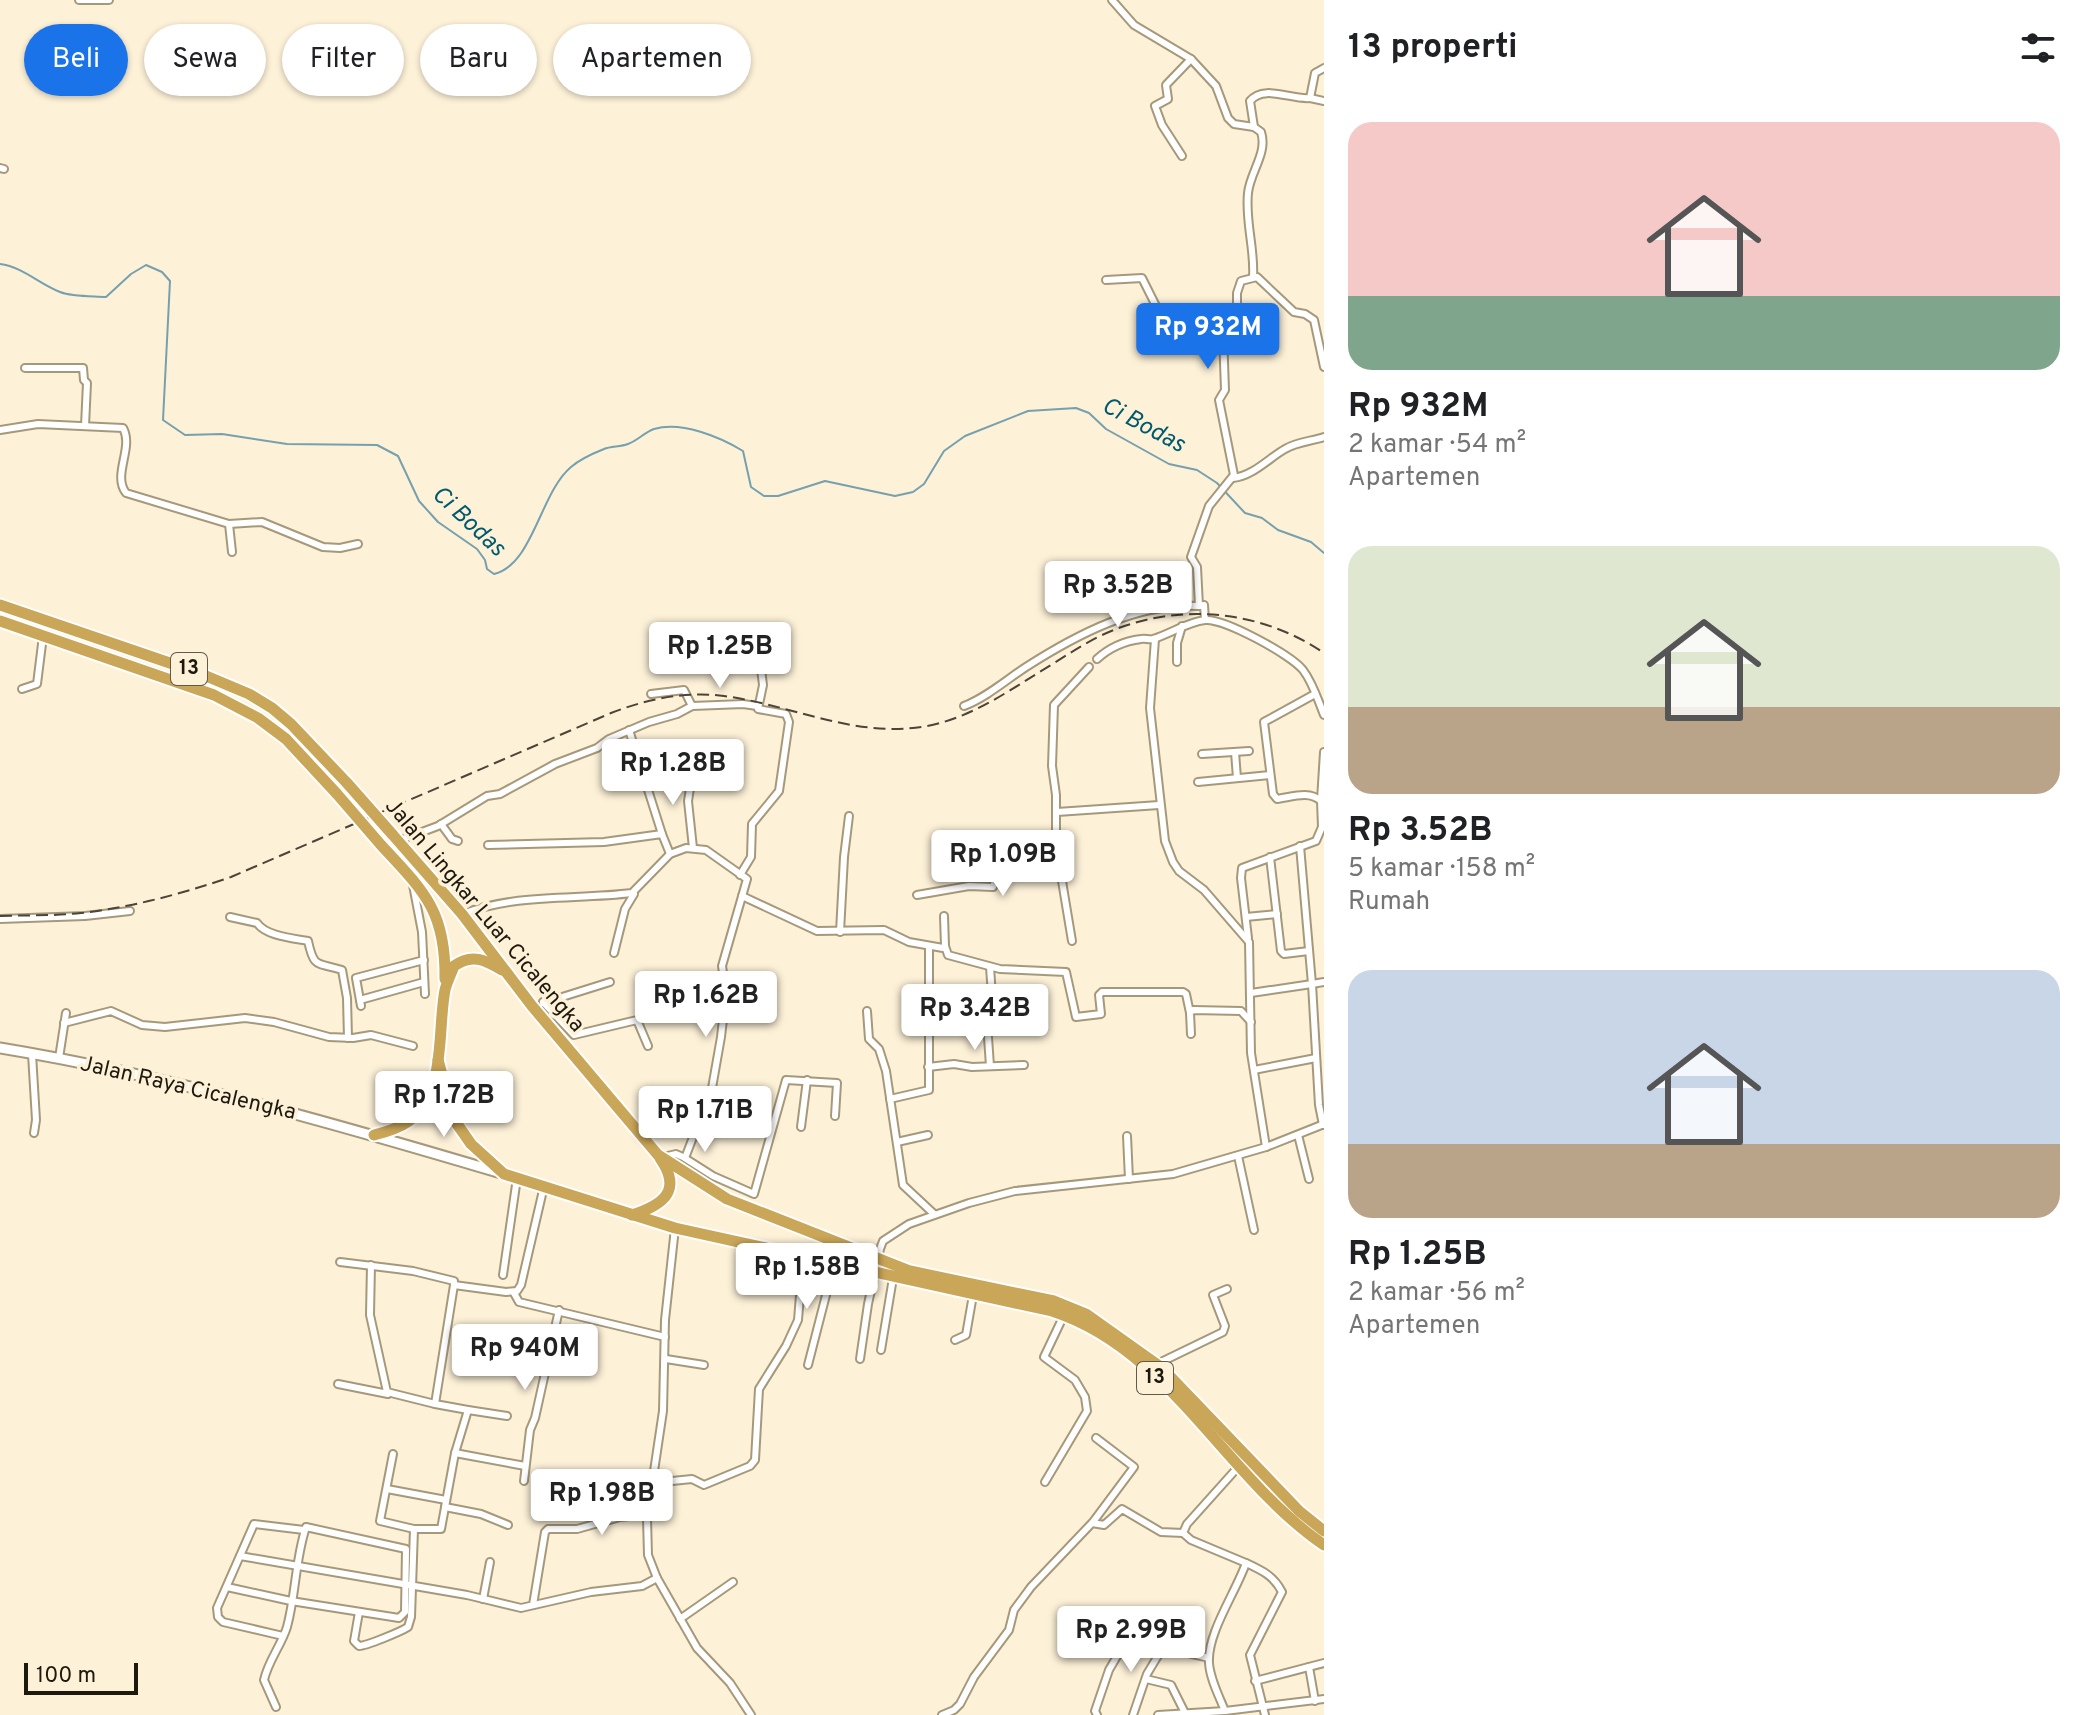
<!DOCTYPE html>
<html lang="id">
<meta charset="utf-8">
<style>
:root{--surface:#fff;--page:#f2f2f2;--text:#202124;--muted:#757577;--accent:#1a73e8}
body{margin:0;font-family:Overpass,sans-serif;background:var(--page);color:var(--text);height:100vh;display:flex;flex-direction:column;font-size:30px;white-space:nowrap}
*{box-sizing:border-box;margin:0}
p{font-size:26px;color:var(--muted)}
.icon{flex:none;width:44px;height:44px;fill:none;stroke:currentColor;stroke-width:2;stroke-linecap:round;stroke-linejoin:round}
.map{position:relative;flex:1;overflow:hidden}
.details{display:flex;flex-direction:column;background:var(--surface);width:760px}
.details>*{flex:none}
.guide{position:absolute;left:24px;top:24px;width:760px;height:72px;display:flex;gap:16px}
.scale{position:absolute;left:24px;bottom:20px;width:114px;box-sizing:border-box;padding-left:8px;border:4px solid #1e190e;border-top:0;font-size:22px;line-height:28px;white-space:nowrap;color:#1e190e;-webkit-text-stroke:6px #fdf1d8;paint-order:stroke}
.price{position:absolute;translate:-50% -68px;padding:0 18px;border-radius:8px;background:#fff;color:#222;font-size:26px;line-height:52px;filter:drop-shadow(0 2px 4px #0008)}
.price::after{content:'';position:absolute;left:50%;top:48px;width:24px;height:18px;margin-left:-12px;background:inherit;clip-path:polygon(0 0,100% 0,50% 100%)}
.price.on{background:var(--accent);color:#fff}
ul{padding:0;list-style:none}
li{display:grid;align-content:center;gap:16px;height:424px;padding:0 24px}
li span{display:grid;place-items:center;height:248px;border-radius:24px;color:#555}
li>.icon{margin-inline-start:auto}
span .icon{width:144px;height:144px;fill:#fffc;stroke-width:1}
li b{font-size:34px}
h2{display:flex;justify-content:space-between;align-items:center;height:96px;padding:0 24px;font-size:34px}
.pill{padding:0 28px;border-radius:36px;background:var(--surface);box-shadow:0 2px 6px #0004;font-size:28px;line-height:72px}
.pill.on{background:var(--accent);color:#fff}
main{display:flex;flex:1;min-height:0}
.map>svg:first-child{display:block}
</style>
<main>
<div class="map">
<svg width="1324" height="1715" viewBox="0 0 1324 1715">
<rect width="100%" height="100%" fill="#fdf1d8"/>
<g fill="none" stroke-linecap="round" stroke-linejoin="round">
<!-- stream -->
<path stroke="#76a0ae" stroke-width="2" d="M0,264c23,3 39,20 60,28 13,5 32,4 46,5l25,-23 15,-9 16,7 8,9 -7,139 22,15 37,-1 65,10 90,1 21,11 21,45 19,21 39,27 8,11 2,9 7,5c39,-9 46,-81 77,-107 8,-7 23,-14 33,-18 7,-3 16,-2 24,-5 9,-3 17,-12 26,-15 28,-8 66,8 89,22l8,36 13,9h14l47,-15 70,15 18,-4 11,-8 20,-33 21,-15 63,-25 48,-3 13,5 17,16 63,35 28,6 20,13 28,30 17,5 16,12 33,12 13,11"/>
<!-- minor casing -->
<g stroke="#a6997b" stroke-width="10">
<g id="minor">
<path d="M79,0h30"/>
<path d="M1112,0l22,25 57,34 25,27 12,32 6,6 20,3 7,5c7,21 -11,40 -13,61 -3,29 7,56 5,84"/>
<path d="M1310,98l14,3"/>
<path d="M1254,127l-4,-26c14,-17 41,-1 60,-3l5,-25 9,-5"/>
<path d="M1182,156l-20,-31 -7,-19 13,-7 -2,-14 25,-26"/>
<path d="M0,168l4,1"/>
<path d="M1106,280l36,-2 15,30 66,28"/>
<path d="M25,368h58l1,12 3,3 -2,43"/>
<path d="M0,430l38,-6 85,4c11,20 -11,47 3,65l103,31 33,-2 61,25 17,1 18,-4"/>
<path d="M1233,478c20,-2 36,-20 52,-29 11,-7 27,-8 39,-12"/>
<path d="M229,524l3,28"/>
<path d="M1205,620l-1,-15 -5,1 -2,-39 -6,-10 18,-51 25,-31 -15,-75 6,-10 -2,-56 14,-21v-20l4,-12 16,-4 37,35 11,2 9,6 10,47"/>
<path d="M1097,659c12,-11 28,-18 44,-20 4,-1 8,1 12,0 17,-5 34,-17 52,-19 19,-2 86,35 98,50 10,13 15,30 21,45"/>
<path d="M1177,662v-19l5,-17"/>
<path d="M22,689l15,-5 6,-48"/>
<path d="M651,694l33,-4 8,16"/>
<path d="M964,706c23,-9 42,-26 62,-39 50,-32 112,-65 173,-61"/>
<path d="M629,730l33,104"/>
<path d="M1235,752l2,26"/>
<path d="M1202,754l47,-3"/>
<path d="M693,769l-5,32 5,47"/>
<path d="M1198,782l72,-7"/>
<path d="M1321,800l3,-48"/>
<path d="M1057,812l102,-7"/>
<path d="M441,824l11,15 6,2"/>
<path d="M398,841l40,-15 49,-30 13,-2 55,-30 42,-16 12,-9 40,-17 28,-8 15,-8 51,-2 14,2"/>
<path d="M488,845l116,-3 58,-8 8,20"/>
<path d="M1270,857l11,94 3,3 25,-3"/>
<path d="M740,875l11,-18 1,-33 27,-33 10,-69 -3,-8 -28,-5 5,-24 -2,-16"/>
<path d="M413,885l9,47 3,62"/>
<path d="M917,895l52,-9 24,1 5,-14 7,-5 -4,-21 9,-3 46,-3"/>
<path d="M742,896l75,35 67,-1 25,12 34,6 2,-2 -1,-30"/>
<path d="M462,914c56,-21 113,-14 170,-21l38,-39 16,-6 20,2 41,29 -25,87 4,27 -5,44 -9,51 -27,70"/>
<path d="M230,917l27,6c9,13 35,15 51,18 6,28 9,21 34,29l5,28 1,40"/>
<path d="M1246,917l31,-3"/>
<path d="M0,919l85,-3 45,-5"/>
<path d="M840,932l4,-75 5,-41"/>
<path d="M1248,938l-7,-60 1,-10 74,-27 6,-14 -1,-26c-12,-11 -29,-4 -44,-2l-4,-5 -9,-72 51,-28"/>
<path d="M1072,941l-16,-96v-50l-4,-29 2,-61 35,-38"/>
<path d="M945,946l3,9 52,14 66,3 10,45 25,-3 -2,-19 3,-3h81l3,2 4,19"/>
<path d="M614,953l11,-44 9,-15"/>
<path d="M990,967l3,43 -6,13 3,43"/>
<path d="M1251,993l61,-9 -12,-138"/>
<path d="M360,1000l64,-18"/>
<path d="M543,1002l31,33 63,-15 11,26"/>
<path d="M543,1003l67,-21"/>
<path d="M361,1006l-5,-28 68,-18"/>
<path d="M867,1011l2,28 10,10 7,22 17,114 31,29"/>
<path d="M64,1023l47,-12 31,14 23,2 80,-9 29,4 55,15 24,1 18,-3 42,11"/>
<path d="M1191,1034l-1,-21 3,-3 48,1 10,11"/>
<path d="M32,1054l4,66 -2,13"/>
<path d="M59,1058l7,-45"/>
<path d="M928,1067l26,-3 18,3 52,-2"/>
<path d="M1254,1070l62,-12"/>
<path d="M890,1099l39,-9v-144"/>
<path d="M1323,1125l-4,-20 -7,-121 12,-2"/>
<path d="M801,1127l6,-47"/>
<path d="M1298,1135l11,44"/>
<path d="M1127,1136l2,43"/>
<path d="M897,1142l31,-7"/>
<path d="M1266,1147l58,-23"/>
<path d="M1238,1156l16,74"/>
<path d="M663,1157l13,-3 7,3 30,19 41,18 32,-114 51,3 -2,33"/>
<path d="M675,1228l-10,92 -2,91 -16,107 1,37 9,23 40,70 33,35 21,32"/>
<path d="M340,1262l73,9 41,10v4"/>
<path d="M371,1265l-1,50 17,77 48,12"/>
<path d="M503,1275l14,-97"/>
<path d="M514,1293l5,9 146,35"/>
<path d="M955,1340l11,-5 7,-40"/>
<path d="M881,1350l12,-72"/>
<path d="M666,1359l38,6"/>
<path d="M860,1359l8,-55 12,-55 3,-8 26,-17 60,-21 46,-12 158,-17 93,-27 -15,-94 -2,-111 -45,-52 -25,-19 -6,-9 -8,-21 -15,-133 5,-69"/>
<path d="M1157,1364l66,-32 2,-6 -12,-31 14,-6"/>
<path d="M808,1365l26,-101"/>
<path d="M338,1384l50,10"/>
<path d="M468,1410l39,6"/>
<path d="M455,1453l70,13"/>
<path d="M393,1454l-13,67 34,8"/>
<path d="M1239,1466l-52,58 -4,9 8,7 55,23c-10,29 -39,70 -37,100 1,16 10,33 16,48l99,-12"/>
<path d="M653,1478l19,3 20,-2 12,6 46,-19 5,-6 4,-71 27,-43 12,-26 5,-62"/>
<path d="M524,1481l6,-51 5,-12 24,-108"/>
<path d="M1045,1482l42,-71 -2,-14 -10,-17 -31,-23 19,-40"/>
<path d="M387,1489l59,11"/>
<path d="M445,1507l36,7 27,11"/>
<path d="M1093,1522l41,-55 -38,-29"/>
<path d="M240,1556l227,39 54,13 70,-16 51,-6 15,-8"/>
<path d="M1246,1563c17,8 28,13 36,29l-32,63 15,60"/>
<path d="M227,1587l64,14 108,17 6,-6 1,-63 -100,-22c-11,33 -10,67 -19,100 -6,19 -19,34 -23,53l12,27"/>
<path d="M483,1599l7,-37"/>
<path d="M533,1605l12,-73 3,-3h29l43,-12 27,-3"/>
<path d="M359,1612l-5,29 5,5c7,0 41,-14 49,-19l3,-10 3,-88h27l14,-76 13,-43 -33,-6 19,-119 52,7 11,-1 4,-6 23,-99"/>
<path d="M680,1619l53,-37"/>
<path d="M283,1636l-60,-14 -5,-5 -1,-9 37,-84 50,6"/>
<path d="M1309,1667l6,34"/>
<path d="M1146,1679l25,6 14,28"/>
<path d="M1255,1681l69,-18"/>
<path d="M942,1715l12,-5 6,-6 14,-27 35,-47 5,-20 17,-23 61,-64 12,2 18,-16 39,23 22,1"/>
<path d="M1097,1715l-2,-4 14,-41 18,-31 82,19"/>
<path d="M1133,1715l14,-41 15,-25"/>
<path d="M1158,1715l67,-4"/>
</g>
</g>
<!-- secondary casing -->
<g stroke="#a6997b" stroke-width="13">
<path id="secondary" d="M0,1048c170,28 336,76 501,125"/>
</g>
<!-- trunk casing -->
<g stroke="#fff" stroke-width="15">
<g id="trunk">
<path d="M0,605l199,68 50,21 23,14 19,16 56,59"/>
<path d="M0,621l214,74 44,23 28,21 51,55"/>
<path d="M392,834l70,80 70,92 126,149 69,44 183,72 144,30 32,13 76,54 137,143 25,20"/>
<path d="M381,845c44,47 65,67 64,134"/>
<path d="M438,1060l17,61 16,23 33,30 171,54 377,83c118,38 174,167 272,234"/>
<path d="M374,1135c12,-3 25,-7 35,-14 38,-29 28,-90 36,-131 2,-8 6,-16 9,-24 18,-13 31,-6 48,4"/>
<path d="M632,1215c31,-10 51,-24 28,-57"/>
</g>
</g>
<!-- minor -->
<use href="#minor" stroke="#fff" stroke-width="6"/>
<!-- secondary -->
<use href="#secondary" stroke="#fff" stroke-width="9"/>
<!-- trunk -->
<use href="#trunk" stroke="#caa658" stroke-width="11"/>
<!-- rail -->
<path stroke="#4b4437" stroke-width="2" stroke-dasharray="12 6" stroke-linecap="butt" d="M0,916c27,-1 54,0 81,-3 52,-6 100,-19 150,-36l380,-164c36,-14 74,-22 113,-17 69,9 131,43 203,30 47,-9 84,-37 124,-61 16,-10 31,-20 47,-28 73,-36 160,-29 226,16"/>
<!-- trunk-bridge casing -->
<g stroke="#fff" stroke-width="15" stroke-linecap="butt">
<g id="trunk-bridge">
<path d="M347,783l45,51"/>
<path d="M337,794l44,51"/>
</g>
</g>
<!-- trunk-bridge -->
<use href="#trunk-bridge" stroke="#caa658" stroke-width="11"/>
</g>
<g text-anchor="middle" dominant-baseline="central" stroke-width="7" stroke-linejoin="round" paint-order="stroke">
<!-- shield labels -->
<g fill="#fdf1d8" stroke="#615a4b" stroke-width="2">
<rect x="171" y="653" width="36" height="32" rx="6"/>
<rect x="1137" y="1362" width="36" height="32" rx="6"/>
</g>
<g font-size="20" font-weight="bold" fill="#1e190e">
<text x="189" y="669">13</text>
<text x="1155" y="1378">13</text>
</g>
<!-- street labels -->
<g font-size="22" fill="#1e190e" stroke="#fdf1d8">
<text transform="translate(484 916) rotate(50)">Jalan Lingkar Luar Cicalengka</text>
<text transform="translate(188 1089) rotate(13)">Jalan Raya Cicalengka</text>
</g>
<!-- water labels -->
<g font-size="24" font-style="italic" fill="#005a6f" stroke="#fdf1d8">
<text transform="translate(1143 426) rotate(28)">Ci Bodas</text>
<text transform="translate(468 522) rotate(43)">Ci Bodas</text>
</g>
</g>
</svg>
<div class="scale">100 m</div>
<b class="price on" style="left:1208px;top:371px">Rp 932M</b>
<b class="price" style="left:1118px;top:629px">Rp 3.52B</b>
<b class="price" style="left:720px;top:690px">Rp 1.25B</b>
<b class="price" style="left:673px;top:807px">Rp 1.28B</b>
<b class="price" style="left:1003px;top:898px">Rp 1.09B</b>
<b class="price" style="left:706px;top:1039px">Rp 1.62B</b>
<b class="price" style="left:975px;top:1052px">Rp 3.42B</b>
<b class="price" style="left:444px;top:1139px">Rp 1.72B</b>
<b class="price" style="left:705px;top:1154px">Rp 1.71B</b>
<b class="price" style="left:807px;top:1311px">Rp 1.58B</b>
<b class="price" style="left:525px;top:1392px">Rp 940M</b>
<b class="price" style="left:602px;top:1537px">Rp 1.98B</b>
<b class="price" style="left:1131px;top:1674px">Rp 2.99B</b>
<div class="guide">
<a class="pill on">Beli</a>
<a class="pill">Sewa</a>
<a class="pill">Filter</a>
<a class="pill">Baru</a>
<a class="pill">Apartemen</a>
</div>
</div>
<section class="details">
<h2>13 properti<svg class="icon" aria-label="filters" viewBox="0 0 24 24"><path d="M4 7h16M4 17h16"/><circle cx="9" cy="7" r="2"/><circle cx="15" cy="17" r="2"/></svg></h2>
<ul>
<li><span style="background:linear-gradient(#f6c9c9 70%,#7fa58c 0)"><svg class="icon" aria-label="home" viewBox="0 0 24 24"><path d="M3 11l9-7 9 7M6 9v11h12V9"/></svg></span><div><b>Rp 932M</b><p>2 kamar · 54 m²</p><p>Apartemen</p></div></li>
<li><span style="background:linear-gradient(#dfe7d0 65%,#b9a48a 0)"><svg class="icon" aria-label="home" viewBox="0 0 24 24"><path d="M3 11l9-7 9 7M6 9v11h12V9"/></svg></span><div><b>Rp 3.52B</b><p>5 kamar · 158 m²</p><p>Rumah</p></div></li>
<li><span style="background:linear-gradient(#c9d6e8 70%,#b9a48a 0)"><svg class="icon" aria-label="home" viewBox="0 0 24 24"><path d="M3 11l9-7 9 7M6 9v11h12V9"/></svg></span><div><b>Rp 1.25B</b><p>2 kamar · 56 m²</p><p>Apartemen</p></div></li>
</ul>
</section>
</main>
